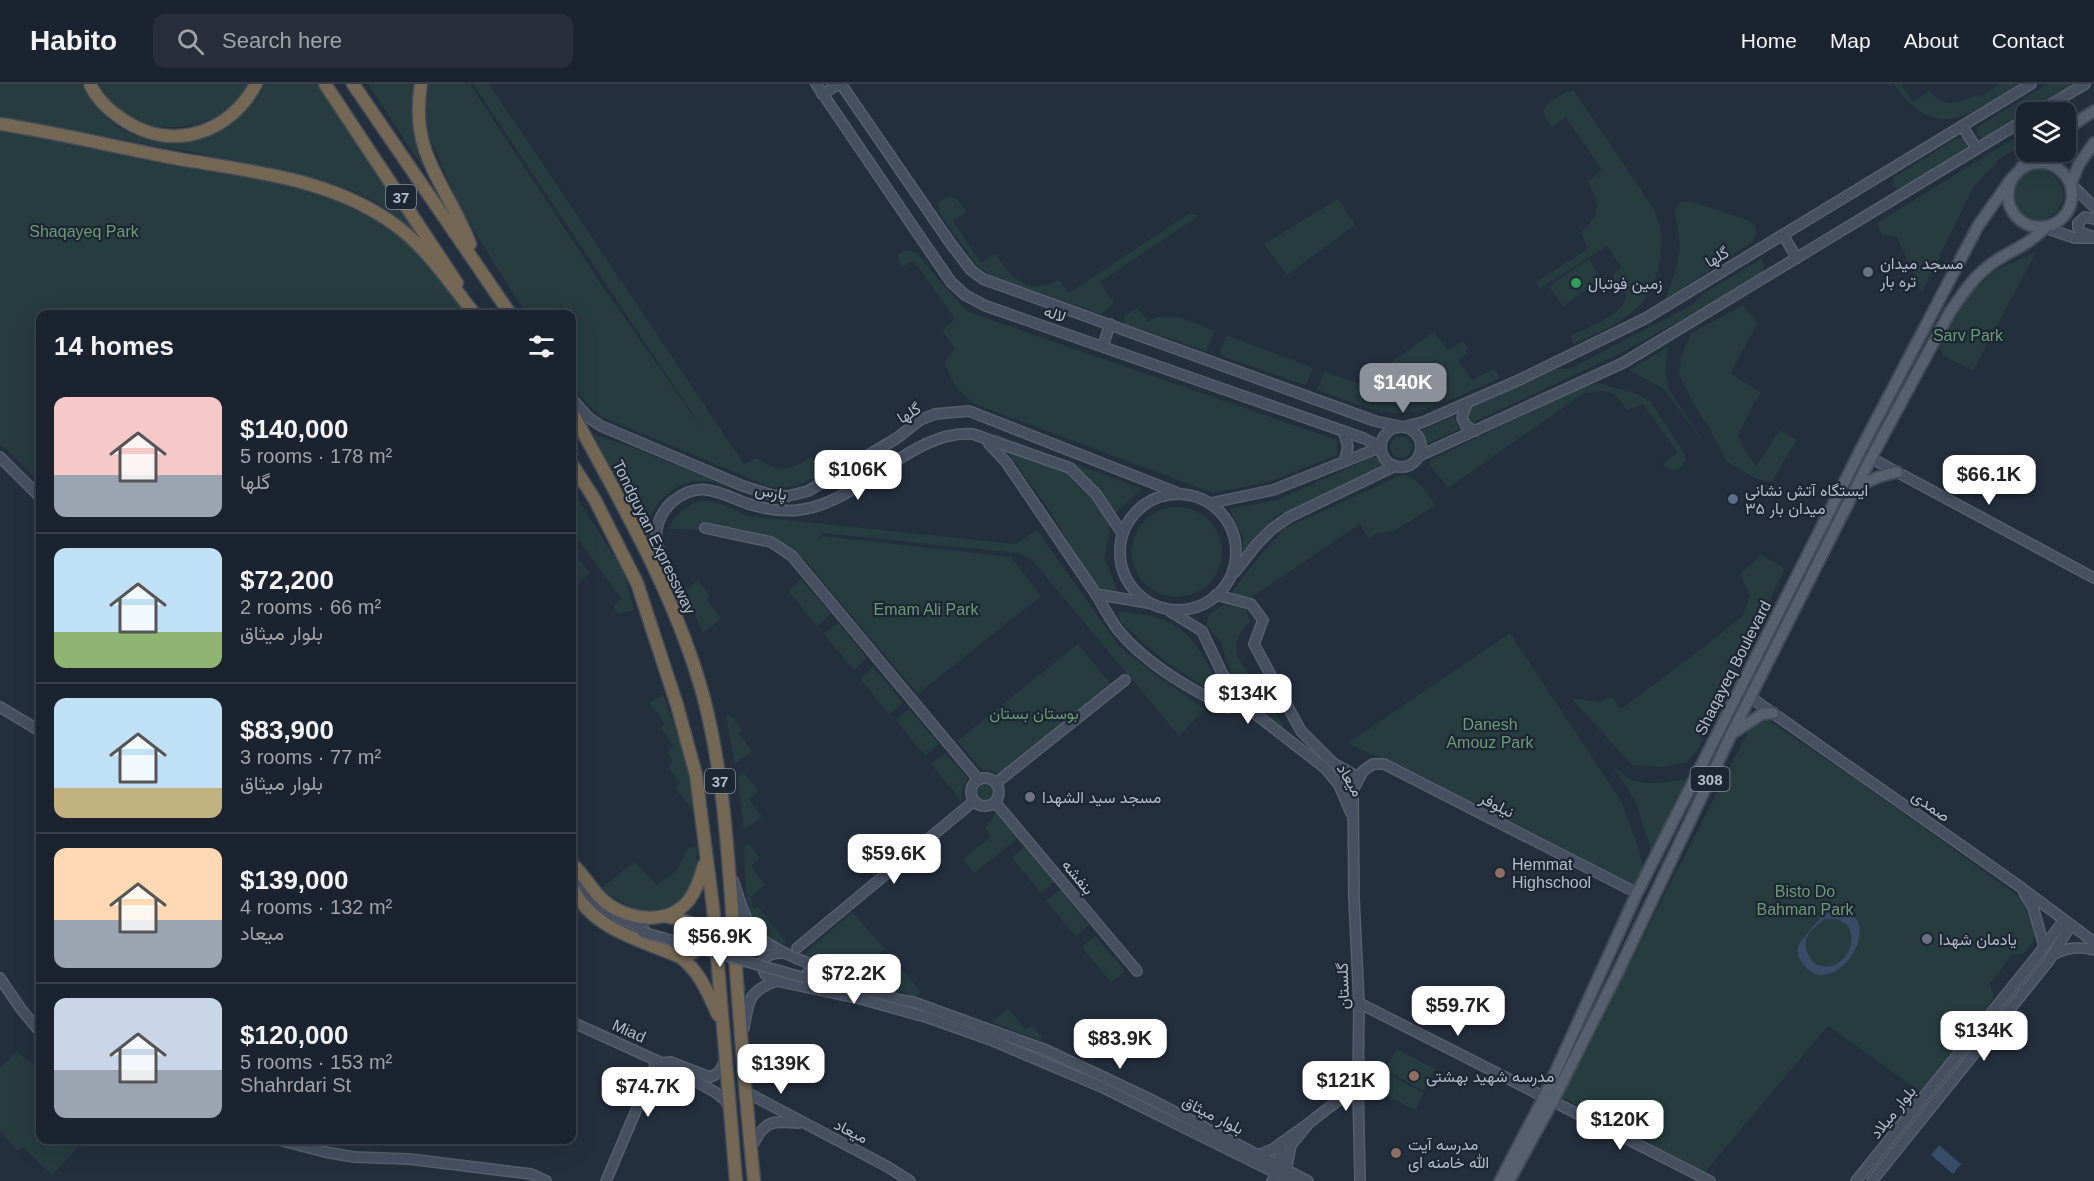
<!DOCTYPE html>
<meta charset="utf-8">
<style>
:root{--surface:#1b232e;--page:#282f3a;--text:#f1f3f6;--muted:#a0a4aa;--line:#39404a;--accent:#8c9099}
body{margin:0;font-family:Helvetica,Vazirmatn,sans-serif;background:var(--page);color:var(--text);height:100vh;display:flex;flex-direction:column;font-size:22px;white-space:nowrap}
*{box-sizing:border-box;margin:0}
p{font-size:20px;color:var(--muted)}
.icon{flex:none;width:33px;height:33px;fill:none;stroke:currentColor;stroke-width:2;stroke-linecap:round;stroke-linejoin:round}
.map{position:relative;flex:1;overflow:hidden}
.sheet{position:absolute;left:36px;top:226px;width:540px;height:834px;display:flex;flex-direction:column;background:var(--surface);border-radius:12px;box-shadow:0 6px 24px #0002,0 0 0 2px var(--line)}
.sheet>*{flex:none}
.fabs{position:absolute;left:2016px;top:18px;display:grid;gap:12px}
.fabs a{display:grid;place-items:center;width:60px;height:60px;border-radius:12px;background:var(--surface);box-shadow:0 6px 24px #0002,0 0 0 2px var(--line);font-size:30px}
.price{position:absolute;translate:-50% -51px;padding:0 14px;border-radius:12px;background:#fff;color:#222;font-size:20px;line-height:39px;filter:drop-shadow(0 2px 3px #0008)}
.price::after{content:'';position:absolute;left:50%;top:36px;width:18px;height:14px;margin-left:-9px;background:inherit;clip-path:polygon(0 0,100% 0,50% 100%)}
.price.selected{background:var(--accent);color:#fff}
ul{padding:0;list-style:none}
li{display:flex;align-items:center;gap:18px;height:150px;padding:0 18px}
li+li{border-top:2px solid var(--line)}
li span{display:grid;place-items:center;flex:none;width:168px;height:120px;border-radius:12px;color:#555}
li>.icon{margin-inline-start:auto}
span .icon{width:72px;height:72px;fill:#fffc;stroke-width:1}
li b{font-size:26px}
h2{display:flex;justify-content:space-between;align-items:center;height:72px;padding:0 18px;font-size:26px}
header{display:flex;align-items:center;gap:36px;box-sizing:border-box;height:84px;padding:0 30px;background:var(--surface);border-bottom:2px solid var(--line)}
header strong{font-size:28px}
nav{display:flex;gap:33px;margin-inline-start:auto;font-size:21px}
.search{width:420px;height:54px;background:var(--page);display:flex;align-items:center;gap:15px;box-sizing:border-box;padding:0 21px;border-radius:12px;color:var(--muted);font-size:22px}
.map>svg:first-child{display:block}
</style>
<header>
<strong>Habito</strong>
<div class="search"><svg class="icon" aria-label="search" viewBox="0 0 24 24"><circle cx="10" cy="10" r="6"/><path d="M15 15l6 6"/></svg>Search here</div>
<nav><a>Home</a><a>Map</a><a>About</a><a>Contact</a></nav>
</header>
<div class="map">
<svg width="2094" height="1097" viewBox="0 0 2094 1097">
<rect width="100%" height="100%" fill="#242f3e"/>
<!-- green -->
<g fill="#263c3f">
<path d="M0,0h82c12,20 28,42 51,51 5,3 12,3 18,4 48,10 92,-11 114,-55h54l96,145h-4l-30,-24 -30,-15 -32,-10 -69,-17 -250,-46z"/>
<path d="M99,0h152c-8,12 -16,22 -29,30 -4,3 -11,5 -17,7 -40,14 -86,4 -106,-37z"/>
<path d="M368,0h48c-4,31 -4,54 7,84z"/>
<path d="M429,0h41l133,203 105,150 -235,-353h16l255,380 13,-6c23,17 32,12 54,-1l11,15c-20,13 -30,18 -54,14l-166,-69 -15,-13 -15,-21v-68h-45l-65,-103 -39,-90z"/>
<path d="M1894,0h7l12,18 16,-11c18,19 28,11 49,4l3,2 19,-13h19c-48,30 -84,61 -125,0z"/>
<path d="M2047,0h29l-89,54h-5l-5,-3v-8z"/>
<path d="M1568,7h6l78,115c3,7 7,15 8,22 5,27 -4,63 -25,82 -17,15 -40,24 -61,34l-4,-8c14,-7 59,-23 56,-41 -2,-6 -9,-14 -14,-19l9,-9 -14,-21 -68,43 -3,-7 52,-33 -7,-16c21,-21 19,-26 7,-52l14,-11 -36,-53 -14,10c-2,-4 -7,-9 -8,-13 -2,-10 17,-19 24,-23z"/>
<path d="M0,47l106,18 154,31 55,13 22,8 60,28 59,68 11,18h-427v168l-32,-33 -8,-4z"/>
<path d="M2026,47v12l-27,16 -26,29 -51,104 -25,-55 -15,-2 -5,-12z"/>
<path d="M1957,54h5l7,5 -1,7 -65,39h-5l-5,-3v-8z"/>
<circle cx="2038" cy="111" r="25"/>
<path d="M950,112l8,4 9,12 -14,9 28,42 14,-9c18,25 32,42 64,26l10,13 121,-80 8,3 -98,66 14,21 -13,11 -109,-38 -15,-11 -37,-51 -2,-8 1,-5z"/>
<path d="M1338,115l17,26 -68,50 -23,-31z"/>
<path d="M1690,117l60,20c7,7 8,11 3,20l-88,59 11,-30 4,-24 -5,-37 6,-7z"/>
<path d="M907,166l10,3 25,31 26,28 369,128v15l-68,27 -56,11 -241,-90 -18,-19 -10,-22 11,-13 -13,-19 13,-11 -41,-58 -13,6 -3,-8 1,-5z"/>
<path d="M2036,168l-63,119 -29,-15 -6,-12 22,-40 17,-17 19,-17z"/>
<path d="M1589,175l13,20 -39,27 -14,-20z"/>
<path d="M1761,175l4,6 -3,8 -59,35 -86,47 -145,68 -5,-2v-11l8,-4 82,-37h12l125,-65 10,-11z"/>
<path d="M1743,221l15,18 -28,50 31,20 -8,11 -15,32 4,10 14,20 24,-36 17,10 -26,42 -14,-3 -30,-17 -17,-33 -16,-24 -15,-31 2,-17 10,-24z"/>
<path d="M1137,224l11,13c24,-12 43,1 66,10l-7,20 -82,-27 -1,-8z"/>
<path d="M1434,248l14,18 15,-9 5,6 -3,3 2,3 -9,7 14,20 22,-11 6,9c-25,10 -72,35 -97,35 -29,1 -59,-14 -86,-23l7,-18 36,12z"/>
<path d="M1228,252l85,32 -6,15 -2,2 -83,-29 -2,-4 6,-15z"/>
<path d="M1668,263l-3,25 4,17 35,54 -40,-54 -35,-19z"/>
<path d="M1598,299l39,11 14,8 33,51 2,6 -3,7 -7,4h-6l-8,-6 15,-12 -34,-48 -16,6c-14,-21 -17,-21 -43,-17l-136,95 -19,-24 2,-4 147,-71z"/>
<path d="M1454,332l5,13 -34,16 -6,-13z"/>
<path d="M993,349l149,56 -29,26 -9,43 14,33 -21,-3 -52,-84z"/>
<path d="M593,350l36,12 121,49c-15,-5 -34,-14 -50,-14 -24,0 -55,26 -52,52 1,11 10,24 15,34z"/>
<circle cx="1401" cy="363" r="11"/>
<path d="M1373,373l5,1 3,6 -6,6 -100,47 -32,35v-14l-13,-29 47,-9z"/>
<path d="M1403,390c17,6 24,17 32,32l-41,25 -15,2 -11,5 -8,-14 -111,75 -19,-4 23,-31 31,-35z"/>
<path d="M572,405l52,83 10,38 -16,4 -4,-7 7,-9 -49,-67z"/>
<path d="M704,416l15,3 28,13 268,28 22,-14 82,116 34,27 52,36 -26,27 -147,-176 -13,-7 -197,-20 -7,10 8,-7 188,21 30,39 -123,98 -116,-137 -3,2 -22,-21 -80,-8 -29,-1c7,-15 19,-25 36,-29z"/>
<circle cx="1177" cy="468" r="45"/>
<path d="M572,466l18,23 -18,16z"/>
<path d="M1761,471l24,13 -88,183 -10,11 -24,5 -31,-2 -61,-67 29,4 11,-6 9,13 46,-33 77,-60 7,-21 -10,-21z"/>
<path d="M801,495l30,35 -14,12 -29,-36z"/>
<path d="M698,496l12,16 -3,4 14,19 -18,14 -18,-42z"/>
<path d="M1224,521l21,2 5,14 -12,15 -2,19 48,71 -4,2 -19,-10 -25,-31 -16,-47 -14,-14 3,-12z"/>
<path d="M1118,528c70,3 81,31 107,89l-60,-40 -45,-39z"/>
<path d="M838,539l29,35 -13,12 -30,-36z"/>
<path d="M1510,549l111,168 16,43 6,23 -10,20 -80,-44 -205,-100z"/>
<path d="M1078,560l33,40 -111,89 -19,-4 -24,-28z"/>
<path d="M873,583l30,36 -14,11 -29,-36z"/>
<path d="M663,610l26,74 8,38 -5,3 -17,-21 5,-5 -11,-15 3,-8 -5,-8 7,-6 -13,-18 4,-5 -15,-20z"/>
<path d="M909,625l30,35 -14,12 -29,-36z"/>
<path d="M730,631l13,15 -4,4 13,17 -17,13 -9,-47z"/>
<path d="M1765,634l99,67 160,115c9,8 13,26 10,38 -1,6 -8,12 -12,16l-10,1 -22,28 4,15 -73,94 -93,-66 -123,146 -144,-75 191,-373z"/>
<path d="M945,669l23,25 -5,8 -2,14 -30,-36z"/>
<path d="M1612,681c5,4 11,9 16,13 17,9 42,4 60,1l-37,72 -15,-49z"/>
<path d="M743,688l16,19 -10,8 13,18 -18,13 -6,-53z"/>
<circle cx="985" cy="708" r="12"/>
<path d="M997,728l21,26 -44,35 -11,-14 28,-23 -6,-8z"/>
<path d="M749,760l11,14 -9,8 14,19 -14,11 2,13 5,-2 29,36 -5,2c-8,-5 -18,-10 -24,-17 -16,-20 -12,-56 -14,-81z"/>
<path d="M1025,762l30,36 -14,11 -29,-35z"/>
<path d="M697,763c0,9 0,20 -2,29 -6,19 -23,37 -44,37 -17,0 -36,-16 -51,-24l34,-27 23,23 19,-14 12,-23z"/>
<path d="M1060,805l29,36 -13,11 -30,-35z"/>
<path d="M852,828l33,37 -30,24 -52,-18z"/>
<path d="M1095,852l30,35 -14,12 -29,-36z"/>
<path d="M891,873l30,35 -6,5 -47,-21z"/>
<path d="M1008,924l17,21 7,-4 10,12 -3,3 -48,-18z"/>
<path d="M1397,965l38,20 -11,22 -39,-21z"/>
<path d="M17,968l23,18v70h52l-7,7 -6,-1 -27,29 -29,-28 -5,4 -18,-21v-62z"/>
<path d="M1385,989l39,20 -9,17 -39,-20z"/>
</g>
<!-- water -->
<g fill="#394c67" fill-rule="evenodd">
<path d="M1834,826c49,0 19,67 -14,65 -7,-1 -11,-4 -15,-9 -14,-15 -6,-23 5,-36 8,-9 12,-16 24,-20zM1825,835c43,-5 28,54 -4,47 -10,-2 -17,-16 -15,-26 2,-8 12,-16 19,-21z"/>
<path d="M1939,1061l22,19 -8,10 -22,-19z"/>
</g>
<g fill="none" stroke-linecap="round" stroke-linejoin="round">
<!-- secondary casing -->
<g stroke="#565f6c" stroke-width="12">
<g id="secondary">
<path d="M816,0l102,150 33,48 14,13 21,11 377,132 18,9"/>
<path d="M841,0l110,160 20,26 12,9 392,142 28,6 20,-5 96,-42 127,-62 385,-234"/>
<path d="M822,10l17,-10"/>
<path d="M2038,28l47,-28"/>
<path d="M1962,42l15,23"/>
<path d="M2071,100l23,23"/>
<path d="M2045,144l30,10h19"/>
<path d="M1783,151l14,23"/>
<path d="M2091,152l-9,-3 -4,-5v-5l7,-6 9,2"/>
<path d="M1103,262l7,-22"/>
<path d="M572,315l17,19 12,8 142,60 29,9 16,1 20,-5 89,-53 23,-18 15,-6 34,-3 209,82"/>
<path d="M1467,319l-5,15 4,8 9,5"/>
<circle cx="1401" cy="363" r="20"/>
<path d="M1344,348l4,15 -4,15"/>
<path d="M989,360l17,18 90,132 52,9"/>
<path d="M1419,372l204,-93 403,-244"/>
<path d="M0,373l40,40"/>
<path d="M1871,374l223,120"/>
<circle cx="1178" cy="468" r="58"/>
<path d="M1211,419l62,-13 108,-43"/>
<path d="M705,444l66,14 21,14 186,223"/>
<path d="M1235,488l22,-28 15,-15 17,-12 106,-51"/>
<path d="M1096,510c7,12 14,25 22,36 29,35 71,58 110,78"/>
<path d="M1216,511l35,9 12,16 -9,24 47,87 32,32 25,14"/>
<path d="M675,520l-19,-65c0,-15 5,-27 16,-37 28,-24 48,-8 77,2 16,5 33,8 50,6 62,-7 112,-81 174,-76l97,34 26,26 26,39"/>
<path d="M1171,528l31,19 20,42 27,36 76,59 14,17 12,28"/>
<path d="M1750,613l269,189 75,56"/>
<path d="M0,623l40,24"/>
<circle cx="985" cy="708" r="14"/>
<path d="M996,699l129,-103"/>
<path d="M995,718l142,169"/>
<path d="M572,795l16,19 19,17"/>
<path d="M733,796c6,17 10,36 21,51 18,25 98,47 129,59"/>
<path d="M2024,809l9,14 11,39"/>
<path d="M604,824l14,9 26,12"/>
<path d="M797,864l177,-147"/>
<path d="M784,869c-10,0 -19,1 -23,12l4,9 12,7 84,18 68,19 62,22 113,48 188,93"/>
<path d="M2054,870c12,-6 27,-8 40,-4"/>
<path d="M806,890l95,26 12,2 133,48 106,50 156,81"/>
<path d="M0,894l21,31 19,23"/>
<path d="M1359,919l351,178"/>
<path d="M572,938l90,41 53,29 10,8 4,8"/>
<path d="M744,944c4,-27 5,-38 33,-47"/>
<path d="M662,979l9,-1 39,15c10,-3 12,-9 15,-18"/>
<path d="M746,1008l142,75 22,14"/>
<path d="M1309,1039l49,-38"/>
<path d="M279,1056l46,12 29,5 55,2 122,15 15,7"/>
<path d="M752,1063c12,-27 20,-26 47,-24"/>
<path d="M1258,1071l15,-6 36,-26 -18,22 -5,25 -14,11"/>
<path d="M1275,1087l3,-4 4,-25"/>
<path d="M606,1097l51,-120"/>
<path d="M1360,1097l-2,-96 1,-82 -5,-105 -1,-108 10,-19 10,-7h11l253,129"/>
<path d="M1856,1097l181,-225 27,-36"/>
<path d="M1872,1097l176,-219 23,-37"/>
</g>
</g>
<!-- primary casing -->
<g stroke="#414a57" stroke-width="14">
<g id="primary">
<path d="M2066,45l28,-18"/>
<circle cx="2040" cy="111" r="32"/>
<path d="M2021,84l13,-16"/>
<path d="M2071,100l8,-20 15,-21"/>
<path d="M1857,403l21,-10 19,-5"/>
<path d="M1736,647l26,-17 11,-1"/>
<path d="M1500,1097l44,-84 93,-204 223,-442 118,-225 34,-48"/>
<path d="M1509,1097l44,-80 64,-127 114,-239 140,-277 79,-146c13,-19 25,-37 44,-50 18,-12 36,-18 51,-34"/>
</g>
</g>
<!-- highway casing -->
<g stroke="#434c59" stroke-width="15">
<g id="highway">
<path d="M90,0c7,16 21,28 35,37 48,31 105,12 131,-37"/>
<path d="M325,0l132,199"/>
<path d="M353,0l158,231"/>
<path d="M421,0c-12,71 26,100 49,160"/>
<path d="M0,40c58,9 116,23 174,34 78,14 159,20 224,69 30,23 52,56 75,85"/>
<path d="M572,328c49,91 103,182 131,283 21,79 25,161 31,242 5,82 12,163 20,244"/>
<path d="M572,380l23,36 42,83 40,122 19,70 17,132 23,274"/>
<path d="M572,780c12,10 18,24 30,35 22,21 66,28 87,1 8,-11 11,-22 15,-35"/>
<path d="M572,803c19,42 69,53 108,70 19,13 29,38 38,58"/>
<path d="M664,832c9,2 20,3 28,8 18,12 5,33 -12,33"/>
</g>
</g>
<!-- secondary -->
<use href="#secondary" stroke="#465061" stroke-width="9"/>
<!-- primary -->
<use href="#primary" stroke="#56606e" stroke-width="10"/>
<!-- highway -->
<use href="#highway" stroke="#746855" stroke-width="12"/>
<!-- secondary-bridge casing -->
<g stroke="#565f6c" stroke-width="12" stroke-linecap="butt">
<path id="secondary-bridge" d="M642,848l163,46"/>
</g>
<!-- secondary-bridge -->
<use href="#secondary-bridge" stroke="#465061" stroke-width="9"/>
</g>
<!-- markers -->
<g fill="#6b7280" stroke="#1d2633" stroke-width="2">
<circle cx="1868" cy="188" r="6"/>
<circle cx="1030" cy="713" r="6"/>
<circle cx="1927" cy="855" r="6"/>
</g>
<circle fill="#2e9e5b" stroke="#1d2633" stroke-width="2" cx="1576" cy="199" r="6"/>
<circle fill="#5c6f8a" stroke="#1d2633" stroke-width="2" cx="1733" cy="415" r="6"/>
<g fill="#8d6e63" stroke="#1d2633" stroke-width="2">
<circle cx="1500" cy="789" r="6"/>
<circle cx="1414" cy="992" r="6"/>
<circle cx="1396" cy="1069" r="6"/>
</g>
<g text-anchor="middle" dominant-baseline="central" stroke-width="4.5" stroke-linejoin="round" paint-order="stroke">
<!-- shield labels -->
<g fill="#1d2633" stroke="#878f9c" stroke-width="1.5">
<rect x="386" y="101" width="30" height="24" rx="4.5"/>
<rect x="1690.5" y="683" width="39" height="24" rx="4.5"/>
<rect x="705" y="685" width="30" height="24" rx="4.5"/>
</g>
<g font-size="15" font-weight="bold" fill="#b4bcc9">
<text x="401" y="113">37</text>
<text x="1710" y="695">308</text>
<text x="720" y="697">37</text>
</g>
<!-- park labels -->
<g font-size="16" fill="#6b9a76" stroke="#1d2633">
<text x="84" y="147">Shaqayeq Park</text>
<text x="1968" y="251">Sarv Park</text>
<text x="926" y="525">Emam Ali Park</text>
<text x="1034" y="629">بوستان بستان</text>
<text x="1490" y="640">Danesh<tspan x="1490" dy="18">Amouz Park</tspan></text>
<text x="1805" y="807">Bisto Do<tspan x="1805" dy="18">Bahman Park</tspan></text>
</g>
<!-- street labels -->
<g font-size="16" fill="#b4bcc9" stroke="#1d2633">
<text transform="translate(1717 173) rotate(-31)">گلها</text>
<text transform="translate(1055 230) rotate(19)">لاله</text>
<text transform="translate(909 329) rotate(-32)">گلها</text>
<text transform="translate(771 408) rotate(10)">پارس</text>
<text transform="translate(654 453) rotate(64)">Tondguyan Expressway</text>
<text transform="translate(1733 584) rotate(-63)">Shaqayeq Boulevard</text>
<text transform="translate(1350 696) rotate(59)">میعاد</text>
<text transform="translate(1497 721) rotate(27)">نیلوفر</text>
<text transform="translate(1931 722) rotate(35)">صمدی</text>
<text transform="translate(1078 793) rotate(50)">بنفشه</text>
<text transform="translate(1343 902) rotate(-92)">گلستان</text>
<text transform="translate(629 947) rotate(24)">Miad</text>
<text transform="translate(1893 1028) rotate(-51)">بلوار میلاد</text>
<text transform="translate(1213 1031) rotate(27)">بلوار میثاق</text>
<text transform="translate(851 1047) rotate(27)">میعاد</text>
</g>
<!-- poi labels -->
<g font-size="16" fill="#b4bcc9" stroke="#1d2633" text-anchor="start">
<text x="1880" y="179">مسجد میدان<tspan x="1880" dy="18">تره بار</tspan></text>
<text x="1588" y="199">زمین فوتبال</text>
<text x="1745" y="406">ایستگاه آتش نشانی<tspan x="1745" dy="18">۳۵ میدان بار</tspan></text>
<text x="1042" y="713">مسجد سید الشهدا</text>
<text x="1512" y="780">Hemmat<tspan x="1512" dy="18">Highschool</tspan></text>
<text x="1939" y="855">یادمان شهدا</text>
<text x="1426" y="992">مدرسه شهید بهشتی</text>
<text x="1408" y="1060">مدرسه آیت<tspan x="1408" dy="18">الله خامنه ای</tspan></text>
</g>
</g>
</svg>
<div class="fabs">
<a><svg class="icon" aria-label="layers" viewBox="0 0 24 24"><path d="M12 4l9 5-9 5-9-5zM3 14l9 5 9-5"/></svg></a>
</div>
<b class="price selected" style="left:1403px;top:330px">$140K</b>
<b class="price" style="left:858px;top:417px">$106K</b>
<b class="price" style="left:1989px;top:422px">$66.1K</b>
<b class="price" style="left:1248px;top:641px">$134K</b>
<b class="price" style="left:894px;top:801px">$59.6K</b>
<b class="price" style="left:720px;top:884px">$56.9K</b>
<b class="price" style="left:854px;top:921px">$72.2K</b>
<b class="price" style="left:1458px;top:953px">$59.7K</b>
<b class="price" style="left:1984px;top:978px">$134K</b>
<b class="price" style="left:1120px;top:986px">$83.9K</b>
<b class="price" style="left:781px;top:1011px">$139K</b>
<b class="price" style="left:1346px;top:1028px">$121K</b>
<b class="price" style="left:648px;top:1034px">$74.7K</b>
<b class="price" style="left:1620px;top:1067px">$120K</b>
<section class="sheet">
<h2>14 homes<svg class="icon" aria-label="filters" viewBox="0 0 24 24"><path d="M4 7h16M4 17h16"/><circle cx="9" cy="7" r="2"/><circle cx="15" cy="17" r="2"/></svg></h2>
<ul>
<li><span style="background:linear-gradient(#f6c9c9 65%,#9aa5b1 0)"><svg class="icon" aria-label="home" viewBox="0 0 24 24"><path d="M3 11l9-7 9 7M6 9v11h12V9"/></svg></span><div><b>$140,000</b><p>5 rooms · 178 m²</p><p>گلها</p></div></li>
<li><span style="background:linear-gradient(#bfe0f5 70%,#8fb573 0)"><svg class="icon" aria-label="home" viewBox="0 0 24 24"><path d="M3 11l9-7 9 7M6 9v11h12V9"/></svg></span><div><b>$72,200</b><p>2 rooms · 66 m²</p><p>بلوار میثاق</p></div></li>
<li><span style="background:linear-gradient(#bfe0f5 75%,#c2b280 0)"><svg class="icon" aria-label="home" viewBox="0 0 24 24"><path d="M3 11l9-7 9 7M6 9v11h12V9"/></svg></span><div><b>$83,900</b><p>3 rooms · 77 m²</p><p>بلوار میثاق</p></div></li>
<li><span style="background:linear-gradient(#ffd9b3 60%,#9aa5b1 0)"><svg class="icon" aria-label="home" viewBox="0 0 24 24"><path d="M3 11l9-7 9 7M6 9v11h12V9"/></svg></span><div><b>$139,000</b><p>4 rooms · 132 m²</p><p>میعاد</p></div></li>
<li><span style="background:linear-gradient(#c9d6e8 60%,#9aa5b1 0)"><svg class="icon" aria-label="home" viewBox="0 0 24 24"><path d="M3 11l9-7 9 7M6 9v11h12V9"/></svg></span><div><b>$120,000</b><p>5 rooms · 153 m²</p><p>Shahrdari St</p></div></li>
</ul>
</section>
</div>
